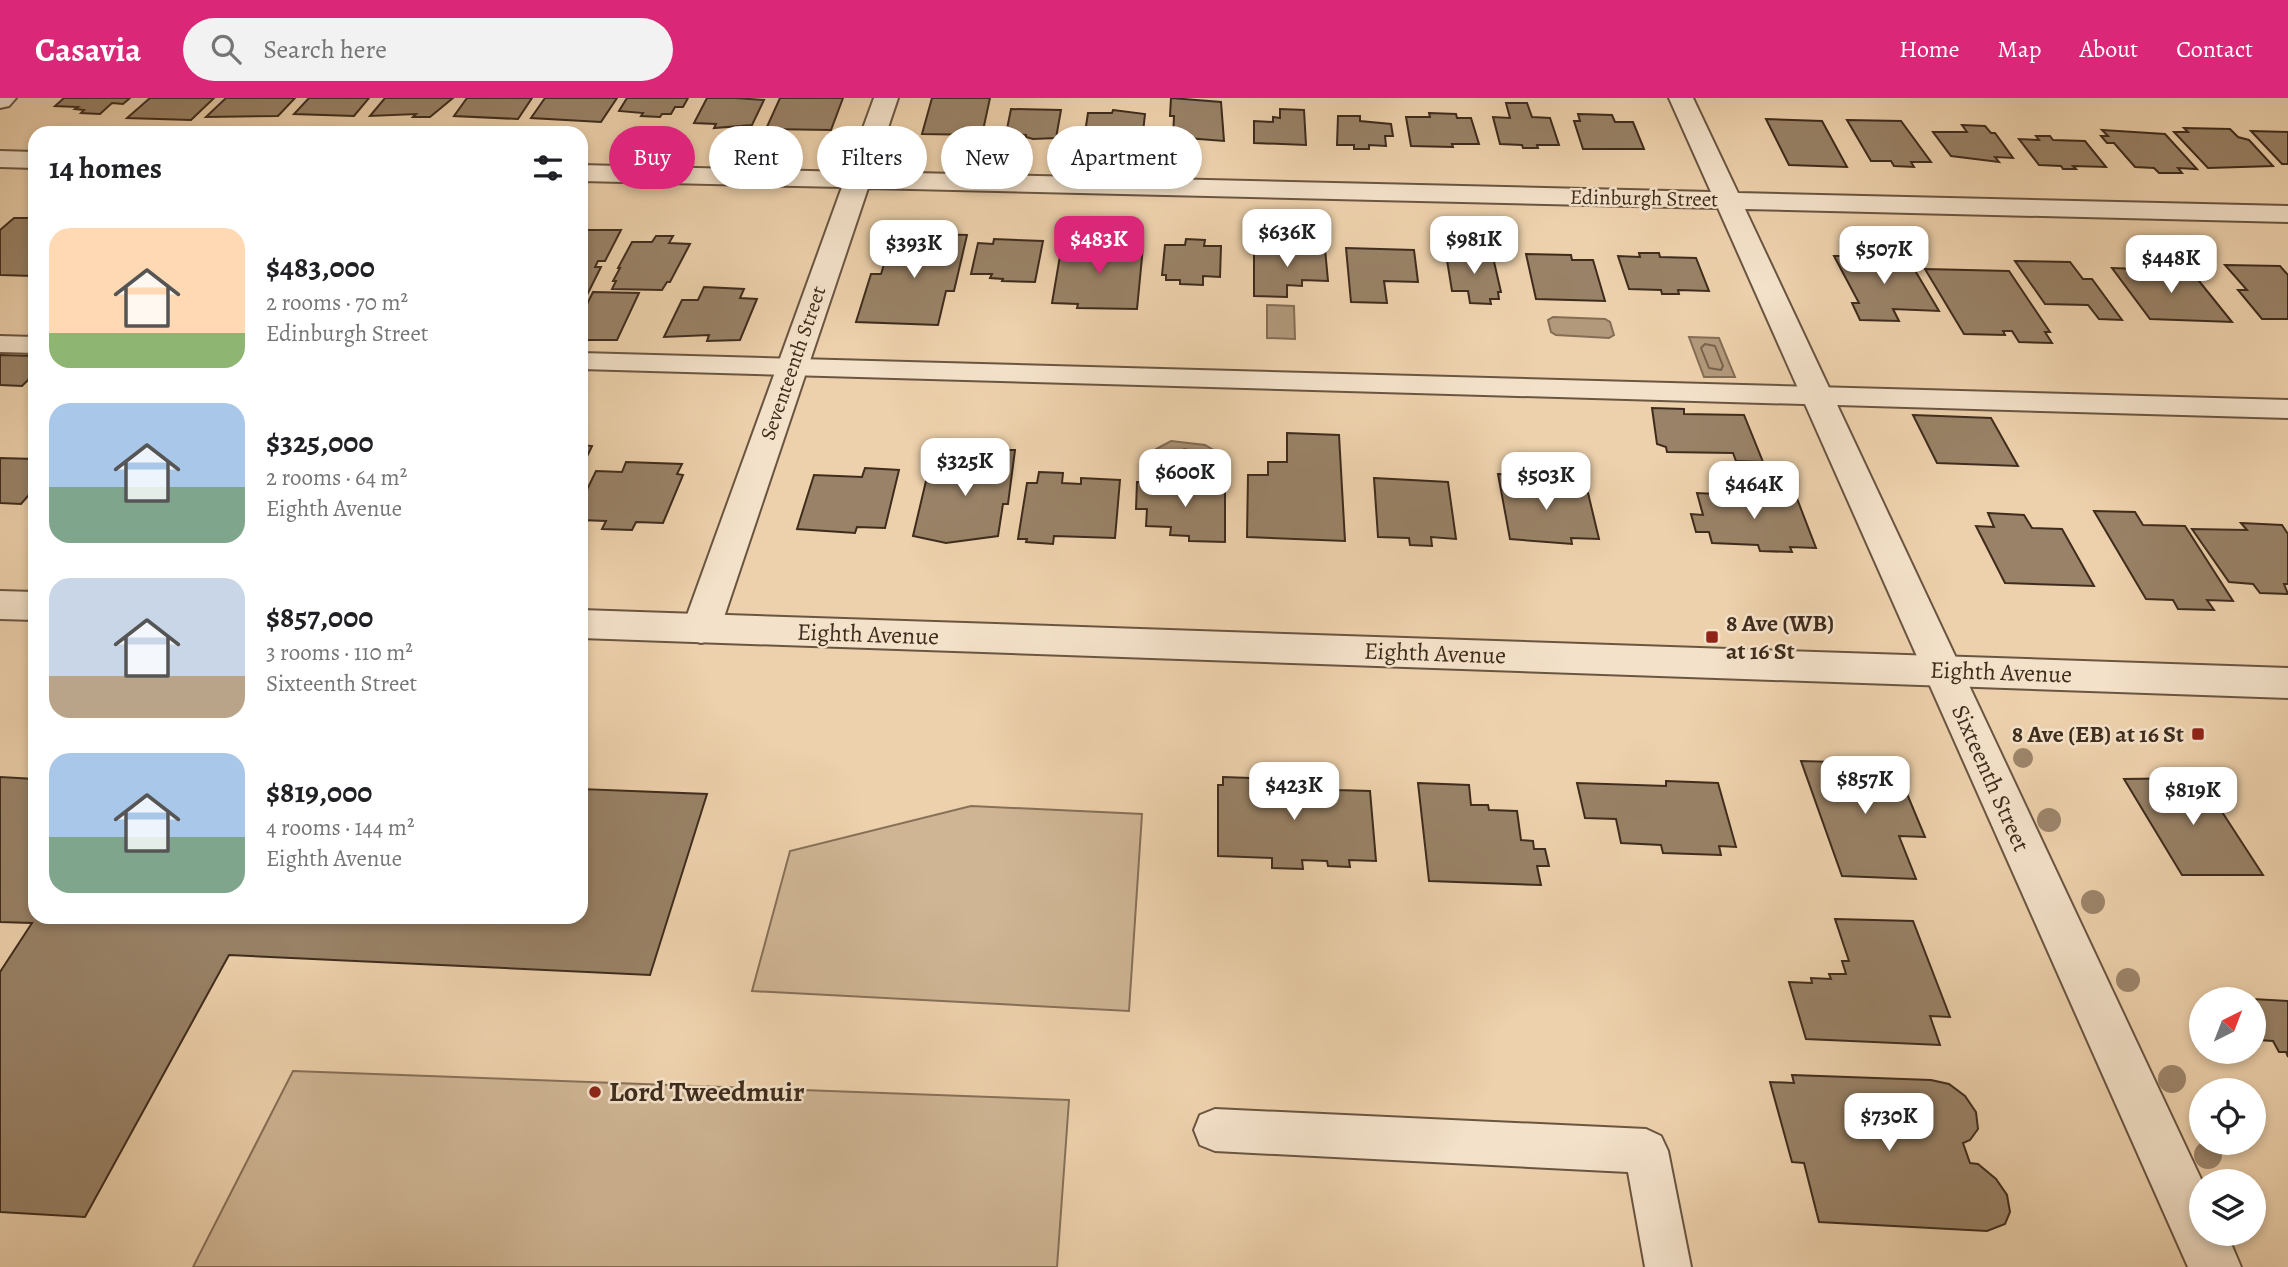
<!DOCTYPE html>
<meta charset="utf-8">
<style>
:root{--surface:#fff;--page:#f2f2f2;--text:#202124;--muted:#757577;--accent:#db2777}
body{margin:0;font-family:Alegreya,serif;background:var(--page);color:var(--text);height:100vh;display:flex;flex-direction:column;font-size:26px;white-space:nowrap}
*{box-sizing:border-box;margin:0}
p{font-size:23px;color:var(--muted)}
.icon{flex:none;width:38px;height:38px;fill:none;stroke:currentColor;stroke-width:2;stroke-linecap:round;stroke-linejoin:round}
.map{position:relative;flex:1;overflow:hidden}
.sheet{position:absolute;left:28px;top:28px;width:560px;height:798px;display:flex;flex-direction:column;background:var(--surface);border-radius:21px;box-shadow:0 4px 10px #0003}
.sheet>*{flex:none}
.hud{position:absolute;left:609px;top:28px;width:665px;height:63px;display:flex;gap:14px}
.needle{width:46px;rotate:42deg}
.tools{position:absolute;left:2189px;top:889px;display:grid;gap:14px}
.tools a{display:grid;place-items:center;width:77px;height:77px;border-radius:50%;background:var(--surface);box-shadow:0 4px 10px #0003;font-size:35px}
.price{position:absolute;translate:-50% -60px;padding:0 16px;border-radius:14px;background:#fff;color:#222;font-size:23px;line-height:46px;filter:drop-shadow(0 2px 4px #0008)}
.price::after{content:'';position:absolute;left:50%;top:42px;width:21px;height:16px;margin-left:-10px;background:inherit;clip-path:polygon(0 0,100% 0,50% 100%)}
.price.active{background:var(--accent);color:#fff}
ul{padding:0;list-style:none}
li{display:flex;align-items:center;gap:21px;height:175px;padding:0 21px}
li span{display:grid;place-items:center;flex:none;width:196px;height:140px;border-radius:21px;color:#555}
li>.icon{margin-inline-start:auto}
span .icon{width:84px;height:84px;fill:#fffc;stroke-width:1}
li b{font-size:30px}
h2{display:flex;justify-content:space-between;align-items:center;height:84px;padding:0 21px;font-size:30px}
.pill{padding:0 24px;border-radius:32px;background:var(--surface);box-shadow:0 4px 10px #0003;font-size:24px;line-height:63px}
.pill.active{background:var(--accent);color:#fff}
header{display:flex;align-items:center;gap:42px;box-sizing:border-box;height:98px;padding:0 35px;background:var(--accent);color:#fff}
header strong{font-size:33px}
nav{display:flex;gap:38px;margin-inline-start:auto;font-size:24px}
.search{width:490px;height:63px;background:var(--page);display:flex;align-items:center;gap:18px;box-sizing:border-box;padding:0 24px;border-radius:38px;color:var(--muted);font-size:26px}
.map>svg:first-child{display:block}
</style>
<header>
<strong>Casavia</strong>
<div class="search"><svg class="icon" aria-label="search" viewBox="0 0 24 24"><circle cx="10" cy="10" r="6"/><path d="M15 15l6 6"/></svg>Search here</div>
<nav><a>Home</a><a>Map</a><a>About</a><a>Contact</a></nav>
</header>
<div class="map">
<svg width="2288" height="1169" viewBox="0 0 2288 1169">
<rect width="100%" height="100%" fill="#edd1ac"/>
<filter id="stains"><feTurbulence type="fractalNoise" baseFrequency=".00286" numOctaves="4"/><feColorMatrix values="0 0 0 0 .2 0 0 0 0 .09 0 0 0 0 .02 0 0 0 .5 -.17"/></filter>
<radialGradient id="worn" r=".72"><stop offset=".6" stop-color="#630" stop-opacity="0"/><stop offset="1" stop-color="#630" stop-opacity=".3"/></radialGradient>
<!-- green -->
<g fill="#cfb594" stroke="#877058" stroke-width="2">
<path d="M971,708l171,8 -13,197 -377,-20 38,-140z"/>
<path d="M293,973l776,29 -12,167h-864z"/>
</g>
<!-- water -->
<g fill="#b2997b" stroke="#846d55" stroke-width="2">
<path d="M1267,207l27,1 1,33 -28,-1z"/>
<path d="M1553,219l52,2 5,3 4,13 -5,3 -53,-3 -5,-3 -3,-12z"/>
<path d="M1689,239l30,1 16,39h-31z"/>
<path d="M1171,343l34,4 15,9 2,8c-12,17 -25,6 -40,1 -11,-3 -24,1 -26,-14z"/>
</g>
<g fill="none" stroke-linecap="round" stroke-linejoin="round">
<!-- shore -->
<g stroke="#78624c" stroke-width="2">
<path d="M1705,246l10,2 8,20 -2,4 -12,-2 -8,-20z"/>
<path d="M1184,351l25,5 5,7c-12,6 -22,-1 -33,-6z"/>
</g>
</g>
<!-- building -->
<g fill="#998267" stroke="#3f2c1d" stroke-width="2">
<path d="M64,0h66l-7,6 -11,-1 -12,11 -19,-1 3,-3 -9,-1 3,-2 -23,-1z"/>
<path d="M150,0h64l-23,22 -64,-2z"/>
<path d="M226,0h69l-17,18 -72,1z"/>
<path d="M309,0h60l-15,18 -60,-2z"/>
<path d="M385,0h68l-23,19h-17l3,-3 -46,2z"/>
<path d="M467,0h65l-14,21 -64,-3z"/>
<path d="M545,0h72l-16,24 -70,-4z"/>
<path d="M627,0h61l-5,9h-8l-4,7h-9l-2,3 -19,-1 2,-3 -24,-2z"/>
<path d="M707,0h28l29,2 -12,25 -38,3 2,-4 -22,-1z"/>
<path d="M780,0h63l-12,32 -65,-1z"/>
<path d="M932,0h58l-8,37 -60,-1z"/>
<path d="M1171,0l50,4 3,39 -51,-4 1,-21h-4z"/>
<path d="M1506,5h21l5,14 18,1 9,27h-22l1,3h-15l-1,-3 -22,-1 -7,-27 17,1z"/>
<path d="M1011,11l50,1 -5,28 -23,1 -7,-2v-2l-20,-1z"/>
<path d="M1280,11l24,1 2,35 -52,-2v-22l19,1v-5l7,1z"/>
<path d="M1113,12l32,4 -3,27 -37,1v-2l-21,-1 4,-26h24z"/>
<path d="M1429,15l27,1 1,4h14l8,26h-27l1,3 -42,-1 -5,-29h24z"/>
<path d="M1578,16l34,1 3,7h18l11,27h-61l-9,-28h6z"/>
<path d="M1338,18h22v5l31,3 2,12h-8l1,10 -17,-1v4h-15v-4h-17z"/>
<path d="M1766,21l56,2 25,46 -58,-2z"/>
<path d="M1847,22l54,1 30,41h-20l3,5 -20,-1 -3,-5h-20z"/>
<path d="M1962,27l23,1 6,7h4l18,25 -18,-1 4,5 -48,-6 -18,-24h34z"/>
<path d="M2184,30l46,1 8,8 11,3 24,26 -65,2 -34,-36h14z"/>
<path d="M2102,32l63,4 32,35 -19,-1 4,5h-23l-5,-5 -19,-1 -21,-24h-7l-6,-7h7z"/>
<path d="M2251,33l37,1v32h-6z"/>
<path d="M2036,38h14l3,4 32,1 21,26 -33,-1 3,3h-13l-2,-3 -22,-1 -20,-26 20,1z"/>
<path d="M14,120h21l-2,58 -33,-1v-45z"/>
<path d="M581,132h40l-16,31h-7l-3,6h6l-15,30h-5z"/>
<path d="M894,135l73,2 -13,56h-8l-8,34 -82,-3 15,-48h10z"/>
<path d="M656,138h17l-4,7 21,1 -20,38h-3l-5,8 -50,-1 4,-8h-3l7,-13h-2l14,-26h20z"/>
<path d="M994,141l49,2 -8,41 -33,-1 1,-2 -13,-1 2,-4h-21l7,-31 15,1z"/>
<path d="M1186,141l19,1 -1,6h17l-1,31 -17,-1v9l-23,-1v-4h-14v-5h-4l3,-30h20z"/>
<path d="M1086,143l31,1v4l26,1 -6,62 -60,-1 1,-4 -26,-1 10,-59 23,1z"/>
<path d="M1287,146l38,5 3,32 -26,-1v6l-15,-1v12l-33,-1v-47l33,1z"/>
<path d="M1346,150l68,2 4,32 -34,-1 3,22 -36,-1z"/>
<path d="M1463,154l29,1 9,39h-3l1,7h-9l1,5 -21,-1 -2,-12h-16l-6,-37h17z"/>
<path d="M1858,154l49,5 32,54 -46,-2 6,12 -39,-1 -8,-17h7l-25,-47h26z"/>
<path d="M1639,155h20l1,4 36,1 13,33 -31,-1 1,4h-17l-1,-4 -32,-1 -11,-33 22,1z"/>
<path d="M1526,156l45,1 1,5h21l12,41 -69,-2z"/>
<path d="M2015,163l55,1 13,17h9l30,41 -23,-1 -11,-14 -43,-1z"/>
<path d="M2225,167l55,1 8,9v44h-26l-24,-29h9z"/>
<path d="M2112,170l79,3 41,51 -82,-3z"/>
<path d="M1925,171l84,2 41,61h-5l7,11 -33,-1 -7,-11h-9l2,4 -41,-1z"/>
<path d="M704,189l40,2 -4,9 17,1 -17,41 -33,1 2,-6 -45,2 18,-37h16z"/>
<path d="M593,194l46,1 -22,47h-36v-24z"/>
<path d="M0,257l35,1v17l-13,13 -22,-1z"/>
<path d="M1652,310l32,1v5l60,1 19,47 -27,-1 -3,-8 -66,-1 -1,-5 -9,-3z"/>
<path d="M1913,317l78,3 27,48 -81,-3z"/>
<path d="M1287,335l52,2 6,106 -98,-4 1,-62h20v-13h19z"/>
<path d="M581,347l11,1 -11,23z"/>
<path d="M1006,352h9l-7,54h-5l-5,32 -52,7 -33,-7 17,-72 30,-1 3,-10 43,2z"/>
<path d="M0,360l35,1v29l-14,16 -21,-1z"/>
<path d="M626,364l56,2 -5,10 6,1 -20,48 -27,-1 -4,8 -30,-1 4,-8 -25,-1v-18l15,-31 26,1z"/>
<path d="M865,370l34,2 -14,58 -28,-1 -2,6 -58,-4 17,-54 48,2z"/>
<path d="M1039,374l24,1 -1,10 19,1v-6l39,2 -5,58 -61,-2 -1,8 -27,-2 1,-3h-9l9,-56h10z"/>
<path d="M1498,376l25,1 2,8 22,1 2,8 39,1 11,46 -28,-1 1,6 -62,-5z"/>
<path d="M1374,380l74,4 8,57 -25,-2 1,9 -22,-1 -1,-7 -31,-1z"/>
<path d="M1137,384l88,3v57l-36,-1v-5l-19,-1 1,-8 -25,-1 1,-17h-11z"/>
<path d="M1756,392l19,1 2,5h19l20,52 -26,-1 2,5 -32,-1 -2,-6 -46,-2 -3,-11h-13l-5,-18 12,1 -6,-22 61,3z"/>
<path d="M2094,413l41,1 8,13 42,1 48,75 -26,-1 7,10 -36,-1 -5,-9 -27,-1z"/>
<path d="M1988,415l36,2 8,13 30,1 32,57 -89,-3 -29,-57 18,1z"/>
<path d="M2241,425l41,2 6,9v50h-4l4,10 -28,-1 -7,-9 -24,-2 -37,-53 55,1z"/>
<path d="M1833,660l28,1 3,4 31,2 30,72 -26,-1 17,43 -74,-3 -41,-115 34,1z"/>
<path d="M0,679l35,2v138h546v-128l126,5 -57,181 -421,-20 -144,262 -85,-5v-240l32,-49 -32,-1z"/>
<path d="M1223,679l113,4v9l34,1 6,70 -27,-1 1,7 -22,-1 -1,-5 -25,-1 1,9 -31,-1v-10l-54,-2v-71h5z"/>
<path d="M2200,680l63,97h-81l-58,-96z"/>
<path d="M1666,683l52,2 18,64 -17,-1 2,9 -58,-2 -2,-8 -40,-2 -5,-24 -31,-1 -8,-35 89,3z"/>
<path d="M1418,685l51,2 2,20h17l1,5 28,1 4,29 12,1 1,8h11l4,17h-12l4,19 -112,-4z"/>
<path d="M1835,821l78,2 37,96 -20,-1 10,29 -134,-6 -17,-57 23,1 -1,-5 20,1 -2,-5h17l-4,-13h7z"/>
<path d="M2235,900l53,3v56l-2,-5h-7l-6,-11 -15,-1 -4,-7v-34z"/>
<path d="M1792,977l139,5 18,4 16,12 11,16 2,17 -8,11 -7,3 7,20 8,1 18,15 11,16 3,17 -5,12 -18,7 -168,-9 -15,-59 -12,-1 -22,-80 24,1z"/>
</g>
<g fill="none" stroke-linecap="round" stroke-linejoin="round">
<!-- service casing -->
<g stroke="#6a5541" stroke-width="4">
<g id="service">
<path d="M0,238l35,1v16l-35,-1z"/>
<path d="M581,255l1707,47v18l-1707,-49z"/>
<path d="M1215,1011l431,20 15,7 7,15 23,116h-46l-17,-95 -413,-21 -15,-6 -6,-15 6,-15z"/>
</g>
</g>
<!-- minor casing -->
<g stroke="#6a5541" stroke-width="4">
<g id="minor">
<path d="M0,0h16l-7,8 -9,2z"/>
<path d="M874,0h24l-25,74 838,20 -42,-94h24l45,95 550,13v16l-543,-13 457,972v53h25l14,33h-53l-470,-1059 -850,-20 -148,441 -6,10 -13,4 -13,-4 -6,-10 160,-442 -261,-6v-16l266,7z"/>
<path d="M0,53l35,1v16l-35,-1z"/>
</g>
</g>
<!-- tertiary casing -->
<g stroke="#6a5541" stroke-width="4">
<g id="tertiary">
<path d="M0,493l35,1v28l-35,-1z"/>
<path d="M581,512l1707,58v30l-1707,-60z"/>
</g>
</g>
<!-- service -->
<use href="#service" fill="#f3e1c9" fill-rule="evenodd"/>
<!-- minor -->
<use href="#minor" fill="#f3e1c9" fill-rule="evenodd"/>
<!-- tertiary -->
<use href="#tertiary" fill="#f3e1c9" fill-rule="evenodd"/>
</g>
<!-- trees -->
<g fill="#9d856b">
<circle cx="2023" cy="660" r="10"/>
<circle cx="2049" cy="722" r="12"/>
<circle cx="2093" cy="804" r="12"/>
<circle cx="2128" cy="882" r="12"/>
<circle cx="2172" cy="981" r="14"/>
<circle cx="2208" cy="1057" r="14"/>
</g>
<!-- markers -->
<g fill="#8f2418" stroke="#f3e1c9" stroke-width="2.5">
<rect x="1705" y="532" width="14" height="14" rx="3.5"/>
<rect x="2191" y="629" width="14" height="14" rx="3.5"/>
<circle cx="595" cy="994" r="7"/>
</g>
<g text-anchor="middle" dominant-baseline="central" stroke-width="5" stroke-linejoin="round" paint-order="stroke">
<!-- far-street labels -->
<g font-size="21" fill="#3f2c1d" stroke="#f3e1c9">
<text transform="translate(1644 100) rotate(1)">Edinburgh Street</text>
<text transform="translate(793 265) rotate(-71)">Seventeenth Street</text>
</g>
<!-- poi labels -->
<g font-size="24" font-weight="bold" fill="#3f2c1d" stroke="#f3e1c9" text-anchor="start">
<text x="1726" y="525">8 Ave (WB)<tspan x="1726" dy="28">at 16 St</tspan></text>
<text x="2184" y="636" text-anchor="end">8 Ave (EB) at 16 St</text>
</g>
<!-- street labels -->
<g font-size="24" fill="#3f2c1d" stroke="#f3e1c9">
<text transform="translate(868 536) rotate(2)">Eighth Avenue</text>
<text transform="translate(1435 555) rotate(2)">Eighth Avenue</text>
<text transform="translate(2001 574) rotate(2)">Eighth Avenue</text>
<text transform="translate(1991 680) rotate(66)">Sixteenth Street</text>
</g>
<!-- near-poi labels -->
<g font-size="28" font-weight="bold" fill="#3f2c1d" stroke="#f3e1c9" text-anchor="start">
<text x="609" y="994">Lord Tweedmuir</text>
</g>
</g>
<rect width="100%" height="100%" filter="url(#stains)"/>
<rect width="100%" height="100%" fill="url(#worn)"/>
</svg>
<div class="tools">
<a><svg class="needle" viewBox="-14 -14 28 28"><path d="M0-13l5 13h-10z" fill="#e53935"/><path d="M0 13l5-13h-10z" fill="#757577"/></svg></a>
<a><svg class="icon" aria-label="locate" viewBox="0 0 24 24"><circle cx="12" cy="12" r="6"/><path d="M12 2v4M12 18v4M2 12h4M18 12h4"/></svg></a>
<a><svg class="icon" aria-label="layers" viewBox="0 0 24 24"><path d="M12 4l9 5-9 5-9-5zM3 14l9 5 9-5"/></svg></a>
</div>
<b class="price" style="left:1287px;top:171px">$636K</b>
<b class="price active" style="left:1099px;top:178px">$483K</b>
<b class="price" style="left:1474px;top:178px">$981K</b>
<b class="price" style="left:914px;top:182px">$393K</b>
<b class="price" style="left:1884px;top:188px">$507K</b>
<b class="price" style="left:2171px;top:197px">$448K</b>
<b class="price" style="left:965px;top:400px">$325K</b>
<b class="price" style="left:1185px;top:411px">$600K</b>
<b class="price" style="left:1546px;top:414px">$503K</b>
<b class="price" style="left:1754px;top:423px">$464K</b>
<b class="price" style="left:1865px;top:718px">$857K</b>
<b class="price" style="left:1294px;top:724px">$423K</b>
<b class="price" style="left:2193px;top:729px">$819K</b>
<b class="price" style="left:1889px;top:1055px">$730K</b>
<div class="hud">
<a class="pill active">Buy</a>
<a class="pill">Rent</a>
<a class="pill">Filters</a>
<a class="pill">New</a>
<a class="pill">Apartment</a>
</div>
<section class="sheet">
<h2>14 homes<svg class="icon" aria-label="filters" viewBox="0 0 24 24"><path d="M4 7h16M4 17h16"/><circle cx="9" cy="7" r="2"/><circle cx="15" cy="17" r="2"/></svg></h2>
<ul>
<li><span style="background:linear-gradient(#ffd9b3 75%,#8fb573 0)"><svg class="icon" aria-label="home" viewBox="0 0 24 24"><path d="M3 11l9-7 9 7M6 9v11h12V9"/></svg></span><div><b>$483,000</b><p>2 rooms · 70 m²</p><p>Edinburgh Street</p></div></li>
<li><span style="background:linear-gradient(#a9c7e8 60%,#7fa58c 0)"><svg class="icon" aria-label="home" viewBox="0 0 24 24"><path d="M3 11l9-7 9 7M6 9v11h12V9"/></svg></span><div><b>$325,000</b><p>2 rooms · 64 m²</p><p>Eighth Avenue</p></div></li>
<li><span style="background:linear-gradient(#c9d6e8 70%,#b9a48a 0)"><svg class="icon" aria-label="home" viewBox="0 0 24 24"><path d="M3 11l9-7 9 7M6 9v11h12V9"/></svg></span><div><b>$857,000</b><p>3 rooms · 110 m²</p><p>Sixteenth Street</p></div></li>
<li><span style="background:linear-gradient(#a9c7e8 60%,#7fa58c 0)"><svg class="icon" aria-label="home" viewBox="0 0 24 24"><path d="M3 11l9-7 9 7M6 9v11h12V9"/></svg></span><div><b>$819,000</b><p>4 rooms · 144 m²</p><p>Eighth Avenue</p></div></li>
</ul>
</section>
</div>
